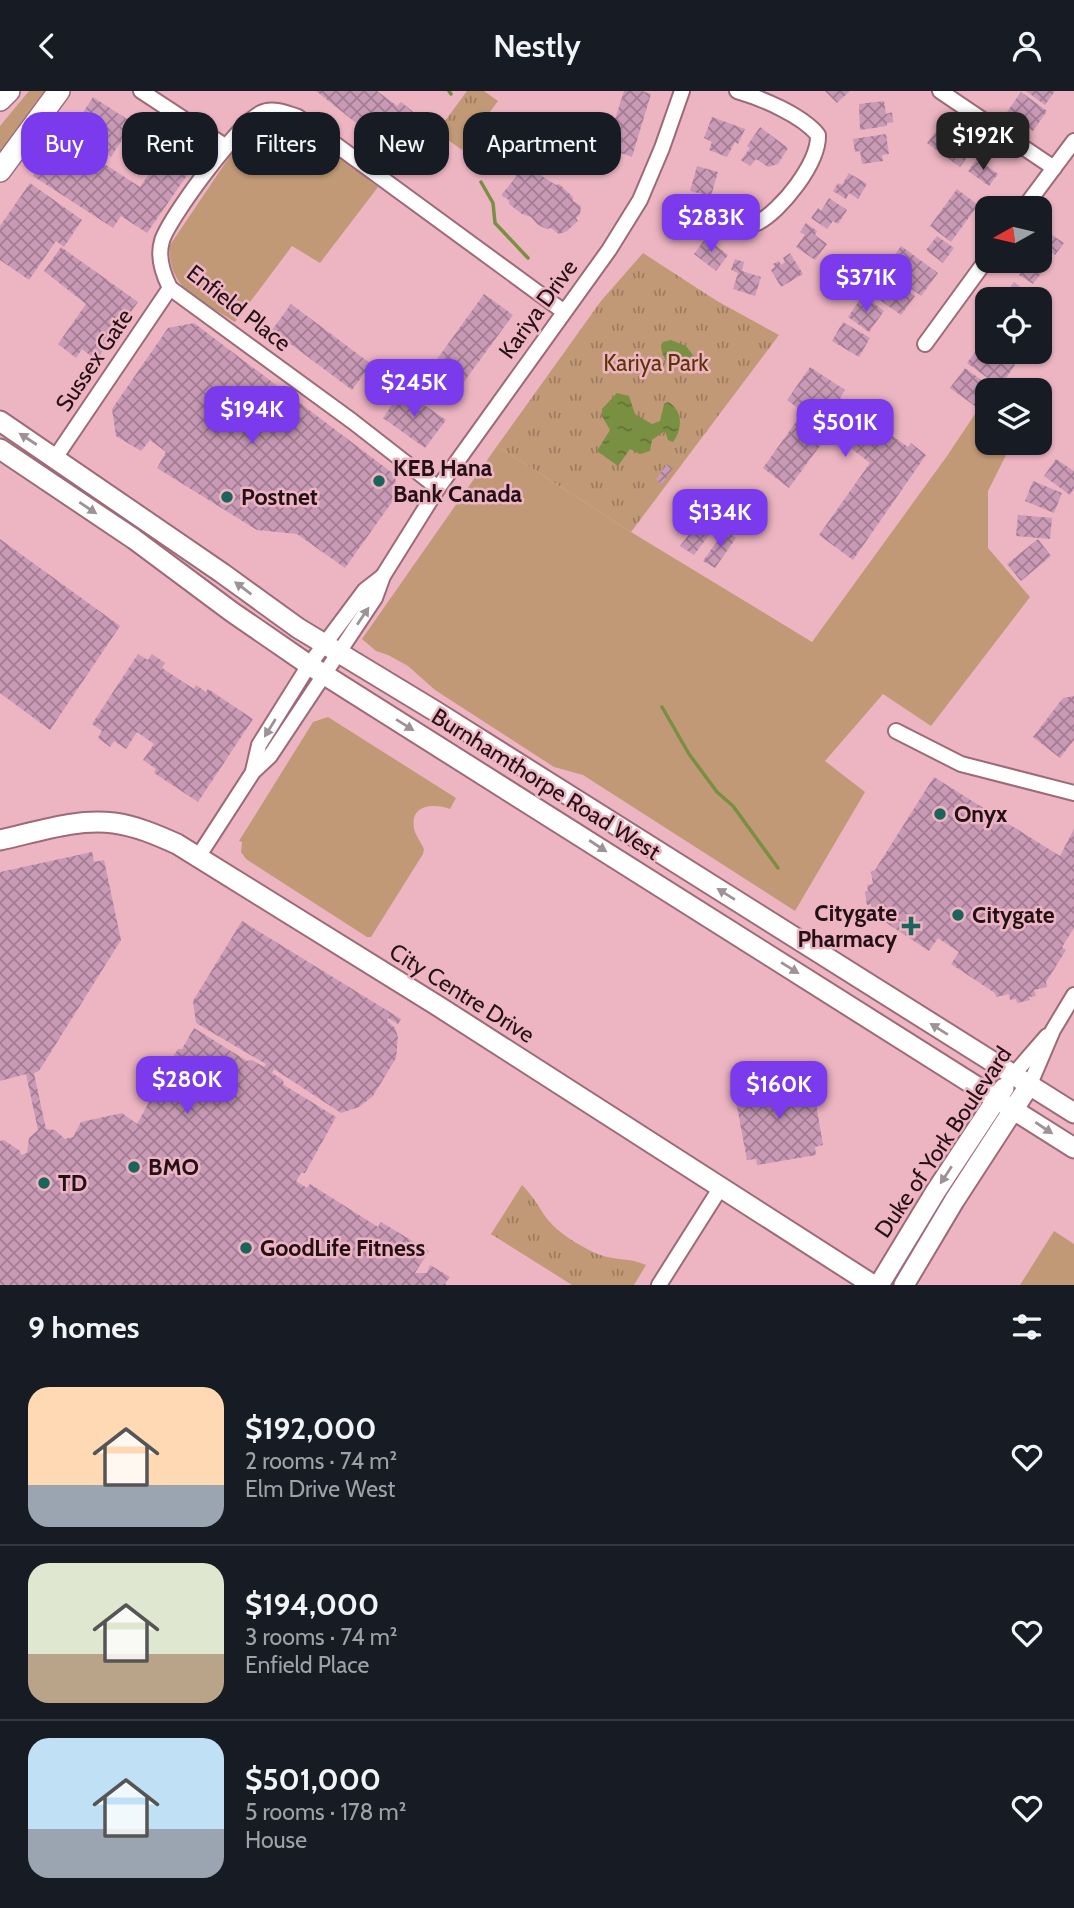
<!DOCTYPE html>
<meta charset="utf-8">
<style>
:root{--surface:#171b24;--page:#20242c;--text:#f1f3f6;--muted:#9ea1a6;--line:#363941;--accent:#7c3aed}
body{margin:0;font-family:Cabin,sans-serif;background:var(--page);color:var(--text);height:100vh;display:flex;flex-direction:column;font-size:26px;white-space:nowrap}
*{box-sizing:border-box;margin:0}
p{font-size:23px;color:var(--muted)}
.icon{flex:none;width:38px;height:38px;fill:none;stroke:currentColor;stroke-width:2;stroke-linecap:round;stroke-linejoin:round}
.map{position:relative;height:1194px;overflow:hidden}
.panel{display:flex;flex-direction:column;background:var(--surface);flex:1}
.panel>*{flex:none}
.banner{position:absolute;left:21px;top:21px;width:700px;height:63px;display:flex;gap:14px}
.needle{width:46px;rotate:262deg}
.fabs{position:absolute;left:975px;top:105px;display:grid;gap:14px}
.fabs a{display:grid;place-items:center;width:77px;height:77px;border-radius:14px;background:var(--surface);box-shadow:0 2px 5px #0004;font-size:35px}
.price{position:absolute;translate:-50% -60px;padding:0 16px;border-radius:14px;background:var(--accent);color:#fff;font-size:23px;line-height:46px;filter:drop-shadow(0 2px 4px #0008)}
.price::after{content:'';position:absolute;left:50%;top:42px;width:21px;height:16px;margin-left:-10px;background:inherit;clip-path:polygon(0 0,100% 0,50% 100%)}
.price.selected{background:#222;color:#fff}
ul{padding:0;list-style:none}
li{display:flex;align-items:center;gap:21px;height:175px;padding:0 28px}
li+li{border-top:2px solid var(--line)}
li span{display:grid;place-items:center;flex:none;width:196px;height:140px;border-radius:21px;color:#555}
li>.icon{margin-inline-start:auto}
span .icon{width:84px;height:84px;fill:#fffc;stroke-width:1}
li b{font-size:30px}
h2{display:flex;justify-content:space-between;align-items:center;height:84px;padding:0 28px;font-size:30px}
.chip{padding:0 24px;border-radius:21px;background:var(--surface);box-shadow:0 2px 5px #0004;font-size:24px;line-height:63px}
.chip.selected{background:var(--accent);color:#fff}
header{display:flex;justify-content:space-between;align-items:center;height:91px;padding:0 28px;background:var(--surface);font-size:32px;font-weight:600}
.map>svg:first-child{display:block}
</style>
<header><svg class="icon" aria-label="back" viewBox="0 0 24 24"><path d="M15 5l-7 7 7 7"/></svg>Nestly<svg class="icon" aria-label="person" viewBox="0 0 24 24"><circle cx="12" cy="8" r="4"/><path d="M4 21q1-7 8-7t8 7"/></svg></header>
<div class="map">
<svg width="1074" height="1194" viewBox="0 0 1074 1194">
<defs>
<pattern id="park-tufts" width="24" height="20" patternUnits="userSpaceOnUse" patternTransform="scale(1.75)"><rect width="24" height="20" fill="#c29976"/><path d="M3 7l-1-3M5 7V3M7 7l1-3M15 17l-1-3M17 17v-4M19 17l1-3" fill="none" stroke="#9d7b60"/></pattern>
<pattern id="water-ripples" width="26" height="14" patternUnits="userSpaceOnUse" patternTransform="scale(1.75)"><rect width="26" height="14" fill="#798f41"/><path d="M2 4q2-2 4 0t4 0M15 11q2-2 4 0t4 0" fill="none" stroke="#637335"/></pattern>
<pattern id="building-cross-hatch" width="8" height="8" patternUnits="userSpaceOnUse" patternTransform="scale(1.75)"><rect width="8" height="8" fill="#c99ab6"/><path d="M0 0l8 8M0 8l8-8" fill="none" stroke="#a37c93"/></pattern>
</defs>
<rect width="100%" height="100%" fill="#edb5c2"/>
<!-- green -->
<g fill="#c29976">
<path d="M29,0h15l-44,60v-25z"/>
<path d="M273,31c34,2 77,44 105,65l-58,76 -28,-17 -57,76c-32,-21 -69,-33 -65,-77l62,-92 13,-16 16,-12z"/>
<path d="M977,320l10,6v26h25l-24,48v57l42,49 -99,129 -48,-32 -58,67 40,31 -70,119 -212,-136 -29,-8 -119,-77 -27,-24 -20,-11 -12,-4 -14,-12 135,-193 134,86 181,110 135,-186z"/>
<path d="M328,626l128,81 -6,11c-16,-6 -40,-5 -36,19 1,7 7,14 10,21l-1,5 -52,83h-4l-121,-78 -5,-7 1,-10 -3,-1 74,-119z"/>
<path d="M1054,1140l20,13v41h-54z"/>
</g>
<!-- park -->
<g fill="url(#park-tufts)">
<path d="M467,0h17l14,10 -36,49 -25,-18z"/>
<path d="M643,162l74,48 62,34 -148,197 -134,-86 104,-145z"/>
<path d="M522,1094c10,10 15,19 23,31 10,15 32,28 48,36 17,9 36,5 53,13l-12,20h-62l-81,-51z"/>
</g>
<!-- water -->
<g fill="url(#water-ripples)">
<path d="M671,249l15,6 10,13 -3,8c-17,4 -31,-3 -32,-22l2,-3z"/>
<path d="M617,302l12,3 6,18 17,10 8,-3 4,-17 4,-2c15,8 15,27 5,40l-5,-2 -3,-9 -13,9 -2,11 -10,3 -10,-5 -12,17 -21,-15 13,-21 -8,-14v-7z"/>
</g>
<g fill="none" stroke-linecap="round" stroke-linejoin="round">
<!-- stream -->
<g stroke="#798f41" stroke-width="3.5">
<path d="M449,0l2,3"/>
<path d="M481,91l12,21 2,20 33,35"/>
<path d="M662,616l27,47 28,38 16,14 45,62"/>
</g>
</g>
<!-- building -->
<g fill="url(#building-cross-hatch)">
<path d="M316,0h61l20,15 4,-4 26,21 -19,30 -4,-3 -2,2 -10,-8 -1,2 -24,-18 -2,2z"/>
<path d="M624,0h18l9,3 -19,63 -26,-9z"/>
<path d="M825,0h25l-13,12z"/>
<path d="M1026,0h29l-10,14z"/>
<path d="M1021,1l26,19 -14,20 -26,-19z"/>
<path d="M93,6l40,26 -22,34 -40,-26z"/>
<path d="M884,10l2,13 6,-2 1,10 -6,1v3l-27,4 -1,-26z"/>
<path d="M712,26l33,12 -7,15 -3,-2 -8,15 -18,-7 3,-8 -8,-4z"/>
<path d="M760,36l28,21 -10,16 -10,3 -12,-8 -6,7 -9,-6 9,-12 -3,-2z"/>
<path d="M504,38l11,6 4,-1 10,4 21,18 -8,20 14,9 3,-1 14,13v4l8,5 -1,8 -4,4 2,3 -11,10 -8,3 -8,-6 -5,1 -9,-5 -6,-7 -9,-3 -13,-10v-4l-7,-4v-2l15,-18 -9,-5 -4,4 -19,-17 4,-15z"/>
<path d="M938,38l32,25 -10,13 -33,-24z"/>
<path d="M886,43l3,20 -7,1 1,6 -21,3 -2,-13 -5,1 -2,-13z"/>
<path d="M60,44l80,52 32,-47 27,18 -52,75 -26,-17 -8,12 -80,-52z"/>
<path d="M977,68l21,15 -9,12 -21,-15z"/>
<path d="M697,75l21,6 -7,24 -21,-5z"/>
<path d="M849,82l18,11 -9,15 -9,-6 -3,6 -13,-8 5,-8 4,2z"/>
<path d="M30,92l52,37 -18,27 -8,-6 -27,39 -29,-20v-34z"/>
<path d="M957,98l21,16 -27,37 -21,-16z"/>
<path d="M829,107l18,12 -9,14 -5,-3 -6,8 -16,-11 7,-10 3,3z"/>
<path d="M688,111l23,2 -3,28 -23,-3z"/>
<path d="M806,132l11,8 -2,4 12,9 -12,16 -19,-13 9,-12 -5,-3z"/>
<path d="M1052,144l12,8 -9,12 -11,-8z"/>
<path d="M937,145l17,12 -11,15 -17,-13z"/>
<path d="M706,147l22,17 -12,16 -22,-17z"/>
<path d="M901,155l37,27 -17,23 -36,-27z"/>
<path d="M61,156l77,55 -42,58 -14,-11 -6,9 -18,-14 28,-40 -42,-33z"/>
<path d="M790,162l13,21 -22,13 -10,-17 4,-3 -2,-3 6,-3 2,4 4,-3 -2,-4z"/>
<path d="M735,168l9,3 -2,9 19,6 -6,19 -22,-7 5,-16 -7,-3z"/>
<path d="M1029,170h6l10,7 -12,16 -14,-9z"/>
<path d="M889,185l26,20 -14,19 -27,-19z"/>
<path d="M1014,191l22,17h-35z"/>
<path d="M484,203l29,21 -58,79 -28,-21z"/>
<path d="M863,204l21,16 -15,21 -21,-15z"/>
<path d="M291,213l80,60 -19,26 -80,-60z"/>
<path d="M843,231l27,16 -11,19 -27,-16z"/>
<path d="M194,232l201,152 2,20 -52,73 -48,-34 -40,-4 -100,-62 9,-16 -16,-12 -9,11 -25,-15 -4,-27 56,-81z"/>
<path d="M983,250l4,3v8h11l17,13 -15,22 -33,-24z"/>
<path d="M810,276l35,23 -5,8 68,49 3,-4 15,12 -73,105 -34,-25 51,-72 -40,-31 -41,56 -26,-20 40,-56 -16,-12z"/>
<path d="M965,277l30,22h-8v25l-37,-27z"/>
<path d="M402,299l44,30 -21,28 -42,-30z"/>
<path d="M1056,368l18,12v17l-4,7 -26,-19z"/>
<path d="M667,373l6,4 -11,16 -6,-4z"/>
<path d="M1033,390l29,12 -8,20 -29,-12z"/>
<path d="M705,423l13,9 -24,32 -14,-9z"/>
<path d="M1018,424l34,3 -2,21 -34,-3z"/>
<path d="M725,439l11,8 -21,30 -12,-7z"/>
<path d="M0,448l120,87 -70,104 -50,-37z"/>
<path d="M1038,448l13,17 -30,25 -14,-17z"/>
<path d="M138,563l10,6 4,-6 13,9 -3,5 32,21 2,-4 10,7 2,-3 45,30 -55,83 -44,-29 2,-4 -13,-9 11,-16 -17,-12 -11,17 -12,-8 -4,6 -12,-9 4,-7 -10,-7z"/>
<path d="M1074,605v44l-14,18 -27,-21 30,-39z"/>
<path d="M934,686l126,79 14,-27v99l-12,19 4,3 -20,32 1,5 -13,3 2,6 -7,1 1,3 -13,3 -1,-4 -6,1 -1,-6 -13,3 -1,-4 -44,-29 8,-12 -21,-14 -9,13 -44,-29 -4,1 -3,-14 -6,1 -1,-6 -4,1 -2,-13 3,-1 -1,-6 6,-1 -2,-12 4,-2z"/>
<path d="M92,761l2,10 10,-2 17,80 -82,131 -5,2 12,56 9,1 10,9 8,-2 8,-15 41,-9 15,11 22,-40 -1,-4 20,-31h4l12,-21 53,33 5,-1 12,7 2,-3 -70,-41 -3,-22 49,-80 159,98 -3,5 -10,-6 -1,2 8,8 3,9 -2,21 -23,38 -14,11 -18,6 -67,-44 -2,4 11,7 1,5 52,32 -31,56h-4l-5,8 11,7 3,-4 68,43 3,-5 48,29 -14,22h12l3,-8 20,12 -5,6 1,2h-446v-144l4,-1 16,11 1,4 6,-2 2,-15 9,-8 -12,-56 -26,7v-209z"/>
<path d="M798,986l1,5 13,-2 11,65 -8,2 1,8 -59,10 -1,-6 -9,1 -12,-64 5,-1 -1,-8z"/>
</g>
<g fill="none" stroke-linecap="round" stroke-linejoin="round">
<!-- street casing -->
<g stroke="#9e6a77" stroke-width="18">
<g id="street">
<path d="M141,0l84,55"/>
<path d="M737,0c24,7 65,24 81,44 1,28 -37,76 -61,88"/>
<path d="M940,0l114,77"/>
<path d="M1024,117l50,-67"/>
<path d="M925,253l62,-85"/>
<path d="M55,367l115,-170"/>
<path d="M438,397l-86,-67 -182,-133c-7,-14 -13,-31 -8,-47 6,-22 78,-119 99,-128 11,-6 26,0 37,4l265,194"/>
<path d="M896,640l65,33 113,29"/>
<path d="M253,680l6,-26 50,-80 56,-75 18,-14"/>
<path d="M198,766l55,-85 17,-16 105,-158 8,-22 55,-88 171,-238 31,-50 22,-52 20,-57"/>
<path d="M1014,983l33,-38"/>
<path d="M1030,993l23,-54 21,-35"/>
<path d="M659,1194l62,-98"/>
</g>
</g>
<!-- secondary casing -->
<g stroke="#9e6a77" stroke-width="23">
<g id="secondary">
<path d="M0,330l222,152 76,55 137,83 639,402"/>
<path d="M0,358l134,90 98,73 77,53 765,483"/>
<path d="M0,749c37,-8 76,-22 114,-17 22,3 43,12 63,21l261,162 435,279"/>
<path d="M879,1194l57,-94 68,-103"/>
<path d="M904,1194l50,-84 76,-117"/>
</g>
</g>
<!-- primary casing -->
<g stroke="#9e6a77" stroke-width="24">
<g id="primary">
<path d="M0,9l9,-9"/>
<path d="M0,80l59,-80"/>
</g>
</g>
<!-- street -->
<use href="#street" stroke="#fff" stroke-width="14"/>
<!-- secondary -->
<use href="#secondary" stroke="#fff" stroke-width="19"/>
<!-- primary -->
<use href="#primary" stroke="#fff" stroke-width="21"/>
</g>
<!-- one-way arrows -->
<defs><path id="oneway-solid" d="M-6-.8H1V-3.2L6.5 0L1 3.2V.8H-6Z" transform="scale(1.75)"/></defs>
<g fill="#9c9396">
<use href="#oneway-solid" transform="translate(28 348) rotate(-147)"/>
<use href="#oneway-solid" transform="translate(88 417) rotate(34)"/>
<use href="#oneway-solid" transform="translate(243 497) rotate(-143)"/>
<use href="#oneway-solid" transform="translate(363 525) rotate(-56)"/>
<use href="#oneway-solid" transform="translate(405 634) rotate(32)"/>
<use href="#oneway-solid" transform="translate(270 637) rotate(122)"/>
<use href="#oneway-solid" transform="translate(598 755) rotate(33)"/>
<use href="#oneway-solid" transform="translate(726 803) rotate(-148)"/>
<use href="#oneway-solid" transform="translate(790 877) rotate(32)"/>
<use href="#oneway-solid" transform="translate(939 938) rotate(-148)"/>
<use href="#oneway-solid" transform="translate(1044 1037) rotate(34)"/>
<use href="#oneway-solid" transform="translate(946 1084) rotate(123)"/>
</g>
<!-- markers -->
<g fill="#1b645b" stroke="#edb5c2" stroke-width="2.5">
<circle cx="379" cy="390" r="7"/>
<circle cx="227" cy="406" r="7"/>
<circle cx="940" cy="723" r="7"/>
<circle cx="958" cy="824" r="7"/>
<path d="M907.5 824.5h7v7h7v7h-7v7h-7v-7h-7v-7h7z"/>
<circle cx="134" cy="1076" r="7"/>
<circle cx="44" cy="1092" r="7"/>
<circle cx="246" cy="1157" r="7"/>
</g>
<g text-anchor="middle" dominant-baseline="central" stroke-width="5" stroke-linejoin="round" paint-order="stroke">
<!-- street labels -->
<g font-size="23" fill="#241016" stroke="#edb5c2">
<text transform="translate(239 217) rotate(38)">Enfield Place</text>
<text transform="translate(538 218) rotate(-54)">Kariya Drive</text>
<text transform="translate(94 269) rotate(-56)">Sussex Gate</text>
<text transform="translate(546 693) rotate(32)">Burnhamthorpe Road West</text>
<text transform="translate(462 902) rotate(32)">City Centre Drive</text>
<text transform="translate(943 1051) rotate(-56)">Duke of York Boulevard</text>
</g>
<!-- park labels -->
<g font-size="23" fill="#5d3402" stroke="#edb5c2">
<text x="656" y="272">Kariya Park</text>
</g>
<!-- poi labels -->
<g font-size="23" font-weight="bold" fill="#241016" stroke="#edb5c2" text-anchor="start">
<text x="393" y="377">KEB Hana<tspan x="393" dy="26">Bank Canada</tspan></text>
<text x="241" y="406">Postnet</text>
<text x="954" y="723">Onyx</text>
<text x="897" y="822" text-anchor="end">Citygate<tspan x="897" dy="26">Pharmacy</tspan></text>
<text x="972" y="824">Citygate</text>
<text x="148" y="1076">BMO</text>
<text x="58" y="1092">TD</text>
<text x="260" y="1157">GoodLife Fitness</text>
</g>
</g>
</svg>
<div class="fabs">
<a><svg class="needle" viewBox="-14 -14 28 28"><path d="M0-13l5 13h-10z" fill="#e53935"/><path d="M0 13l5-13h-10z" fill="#9ea1a6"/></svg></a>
<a><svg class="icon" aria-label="locate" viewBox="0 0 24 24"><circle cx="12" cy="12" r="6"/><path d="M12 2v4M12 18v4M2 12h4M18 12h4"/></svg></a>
<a><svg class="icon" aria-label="layers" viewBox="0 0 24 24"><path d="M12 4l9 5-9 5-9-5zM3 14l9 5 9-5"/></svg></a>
</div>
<b class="price selected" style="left:983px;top:81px">$192K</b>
<b class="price" style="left:711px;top:163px">$283K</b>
<b class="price" style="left:866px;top:223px">$371K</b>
<b class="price" style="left:414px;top:328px">$245K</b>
<b class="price" style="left:252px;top:355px">$194K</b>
<b class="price" style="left:845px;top:368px">$501K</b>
<b class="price" style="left:720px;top:458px">$134K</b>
<b class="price" style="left:187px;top:1025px">$280K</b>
<b class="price" style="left:779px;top:1030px">$160K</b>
<div class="banner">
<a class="chip selected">Buy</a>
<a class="chip">Rent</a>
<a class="chip">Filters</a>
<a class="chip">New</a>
<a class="chip">Apartment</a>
</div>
</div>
<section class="panel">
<h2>9 homes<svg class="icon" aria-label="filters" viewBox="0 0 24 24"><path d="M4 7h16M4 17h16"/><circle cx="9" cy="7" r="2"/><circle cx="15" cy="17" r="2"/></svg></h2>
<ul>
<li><span style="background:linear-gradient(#ffd9b3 70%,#9aa5b1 0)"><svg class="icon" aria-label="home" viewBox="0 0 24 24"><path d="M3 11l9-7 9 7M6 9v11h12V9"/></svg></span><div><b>$192,000</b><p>2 rooms · 74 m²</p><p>Elm Drive West</p></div><svg class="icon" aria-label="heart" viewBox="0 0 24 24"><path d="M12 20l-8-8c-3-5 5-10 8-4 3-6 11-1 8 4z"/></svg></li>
<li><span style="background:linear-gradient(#dfe7d0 65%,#b9a48a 0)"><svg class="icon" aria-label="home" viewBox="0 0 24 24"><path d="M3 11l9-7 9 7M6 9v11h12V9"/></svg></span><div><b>$194,000</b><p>3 rooms · 74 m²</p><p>Enfield Place</p></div><svg class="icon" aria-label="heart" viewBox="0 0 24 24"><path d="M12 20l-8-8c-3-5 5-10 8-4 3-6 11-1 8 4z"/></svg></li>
<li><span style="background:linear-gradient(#bfe0f5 65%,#9aa5b1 0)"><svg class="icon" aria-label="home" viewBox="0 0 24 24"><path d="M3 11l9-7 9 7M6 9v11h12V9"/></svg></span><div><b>$501,000</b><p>5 rooms · 178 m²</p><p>House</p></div><svg class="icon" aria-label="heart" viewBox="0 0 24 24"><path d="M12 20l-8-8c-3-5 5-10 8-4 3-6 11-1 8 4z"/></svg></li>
</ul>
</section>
